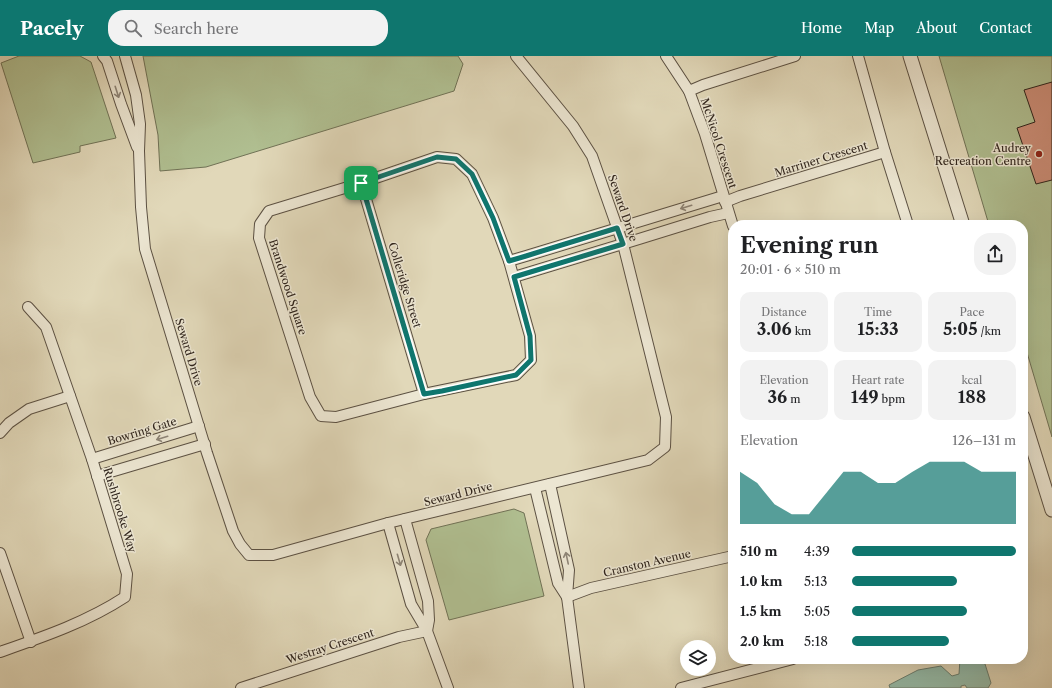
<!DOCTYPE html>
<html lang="en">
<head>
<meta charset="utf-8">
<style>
  :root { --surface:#fff; --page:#f2f2f2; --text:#202124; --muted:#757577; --accent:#0f766e }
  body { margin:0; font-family:"Libre Caslon Text",serif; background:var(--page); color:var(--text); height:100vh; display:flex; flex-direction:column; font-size:15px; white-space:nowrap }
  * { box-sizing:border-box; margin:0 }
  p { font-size:13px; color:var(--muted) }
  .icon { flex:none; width:22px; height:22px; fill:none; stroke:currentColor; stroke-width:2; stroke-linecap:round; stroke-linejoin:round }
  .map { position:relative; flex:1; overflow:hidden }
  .details { position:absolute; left:728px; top:164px; width:300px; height:444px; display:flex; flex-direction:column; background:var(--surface); border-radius:16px; box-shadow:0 4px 16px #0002 }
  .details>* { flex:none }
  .tools { position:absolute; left:680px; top:584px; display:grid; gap:8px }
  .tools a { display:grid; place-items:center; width:36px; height:36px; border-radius:50%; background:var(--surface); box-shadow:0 4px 16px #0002; font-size:20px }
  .pin { position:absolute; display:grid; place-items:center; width:34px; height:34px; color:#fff; margin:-17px; border-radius:8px; box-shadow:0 2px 6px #0006 }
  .round { display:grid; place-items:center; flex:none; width:42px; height:42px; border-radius:16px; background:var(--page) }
  .summary { display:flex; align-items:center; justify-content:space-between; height:68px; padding:0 12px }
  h1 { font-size:22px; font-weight:700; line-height:30px }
  .stats { display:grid; grid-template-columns:repeat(3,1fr); gap:6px; height:68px; padding:4px 12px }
  .stats div { display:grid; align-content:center; border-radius:10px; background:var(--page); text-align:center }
  .stats b { font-size:17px; font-weight:700 }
  .stats small { font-size:11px; font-weight:400 }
  .stats p { font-size:11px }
  .chart { height:112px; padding:8px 12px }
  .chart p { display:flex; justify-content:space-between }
  .chart svg { width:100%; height:72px; margin-top:4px; fill:var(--accent); opacity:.7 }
  ul { padding:0 12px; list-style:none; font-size:13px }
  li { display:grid; grid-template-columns:64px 48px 1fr; align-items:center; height:30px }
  li i { height:10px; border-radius:5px; background:var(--accent) }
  header { display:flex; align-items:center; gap:24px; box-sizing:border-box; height:56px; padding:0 20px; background:var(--accent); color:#fff }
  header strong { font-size:19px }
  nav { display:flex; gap:22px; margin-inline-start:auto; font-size:14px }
  .search { width:280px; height:36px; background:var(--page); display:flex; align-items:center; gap:10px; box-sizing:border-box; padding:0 14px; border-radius:16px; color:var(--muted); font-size:15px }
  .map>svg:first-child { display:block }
</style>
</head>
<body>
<header>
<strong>Pacely</strong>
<div class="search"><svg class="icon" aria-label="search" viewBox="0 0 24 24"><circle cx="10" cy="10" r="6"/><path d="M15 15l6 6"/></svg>Search here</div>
<nav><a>Home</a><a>Map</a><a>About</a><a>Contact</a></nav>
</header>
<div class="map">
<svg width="1052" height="632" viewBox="0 0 1052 632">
  <rect width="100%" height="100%" fill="#e1d8b9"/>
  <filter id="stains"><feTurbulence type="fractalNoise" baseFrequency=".005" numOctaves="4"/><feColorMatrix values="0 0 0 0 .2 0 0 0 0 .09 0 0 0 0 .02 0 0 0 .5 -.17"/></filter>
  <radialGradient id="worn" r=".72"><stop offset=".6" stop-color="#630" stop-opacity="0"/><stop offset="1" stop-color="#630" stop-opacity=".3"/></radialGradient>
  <!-- green -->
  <g fill="#b0bf91" stroke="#707256">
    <polygon points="19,0 80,0 91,6 116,82 80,90 80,96 33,107 1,7"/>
    <polygon points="143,0 458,0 463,8 454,35 206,111 160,115 158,79"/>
    <polygon points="939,0 1052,0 1052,381 1023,283 1023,169 989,169"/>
    <polygon points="514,453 524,457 544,540 449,564 426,484 431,473"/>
  </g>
  <!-- water -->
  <polygon fill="#95bba9" stroke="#6c7f71" points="960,603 978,603 985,608 991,627 988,632 967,632 965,629 961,630 961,632 890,632 889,629 918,614 941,610 952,620 959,618"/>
  <!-- building -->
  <polygon fill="#cc8e78" stroke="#2f241c" points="1052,26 1052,124 1036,128 1017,72 1035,66 1024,34"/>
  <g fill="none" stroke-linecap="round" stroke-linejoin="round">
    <defs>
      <g id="minor">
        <polyline points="103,0 107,5 121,48 137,91"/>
        <polyline points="125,0 136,39 140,68 139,95 141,151 145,193 207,397 233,475 240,488 249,499 273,499 388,467 648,404 665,391 666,361 623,188 592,100 573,70 516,0"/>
        <polyline points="666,0 689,35 705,78 733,170"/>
        <polyline points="858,0 885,96"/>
        <polyline points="689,35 703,29 795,0"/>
        <polygon points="437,101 456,103 472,118 493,162 509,205 530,280 531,304 516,319 424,338 336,361 321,360 310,341 259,182 260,168 269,155 361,127"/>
        <polyline points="361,127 366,143 424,338"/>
        <polyline points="725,146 740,140 885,96 908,169"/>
        <polyline points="509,205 526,200 723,140"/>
        <polyline points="514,221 639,183 710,161 728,157"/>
        <polyline points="0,377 9,367 29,353 70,340"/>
        <polyline points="92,403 199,370"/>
        <polyline points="97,420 205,388"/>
        <polyline points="550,428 569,514 567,541 579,632"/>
        <polyline points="535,432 558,527 567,541"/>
        <polyline points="405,463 428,545 429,564 427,575"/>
        <polyline points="388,467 411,548 427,575 448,632"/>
        <polyline points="0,497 31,586"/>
        <polyline points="567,541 591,532 733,500"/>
        <path d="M 0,596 C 43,581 87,566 125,541 L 127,518 L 92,403 L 46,271 L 28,251"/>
        <polyline points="241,632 399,581 427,575"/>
        <polyline points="681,632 793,603"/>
      </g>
      <g id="tertiary">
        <polyline points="910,0 963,169"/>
        <polyline points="1023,361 1052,454"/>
      </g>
    </defs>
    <!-- minor casing -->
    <use href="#minor" stroke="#5c5143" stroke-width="12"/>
    <!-- tertiary casing -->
    <use href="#tertiary" stroke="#5c5143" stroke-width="15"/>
    <!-- minor -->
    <use href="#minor" stroke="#ece6d2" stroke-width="10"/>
    <!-- tertiary -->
    <use href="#tertiary" stroke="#ece6d2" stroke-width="13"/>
  </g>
  <!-- one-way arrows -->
  <defs><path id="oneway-shaft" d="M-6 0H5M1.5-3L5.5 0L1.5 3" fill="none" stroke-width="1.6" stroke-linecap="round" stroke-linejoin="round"/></defs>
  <g stroke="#8e8577">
    <use href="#oneway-shaft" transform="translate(117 36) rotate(72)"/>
    <use href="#oneway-shaft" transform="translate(686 151) rotate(163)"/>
    <use href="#oneway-shaft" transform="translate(162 382) rotate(163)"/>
    <use href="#oneway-shaft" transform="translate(567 502) rotate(-102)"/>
    <use href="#oneway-shaft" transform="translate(399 504) rotate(74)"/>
  </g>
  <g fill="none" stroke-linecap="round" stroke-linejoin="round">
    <defs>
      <polygon id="route" points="437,101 456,103 472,118 493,162 509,205 526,200 617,172 623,188 514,221 530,280 531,304 516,319 442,335 424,338 366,143 361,127"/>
    </defs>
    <!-- route casing -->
    <use href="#route" stroke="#fff" stroke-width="8"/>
    <!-- route -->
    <use href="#route" stroke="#0f766e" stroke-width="5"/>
  </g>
  <!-- markers -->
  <circle fill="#8f2418" stroke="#ece6d2" stroke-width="1.5" cx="1039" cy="98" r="4"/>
  <g text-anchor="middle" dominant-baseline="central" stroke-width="3" stroke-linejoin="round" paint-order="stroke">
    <!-- street labels -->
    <g font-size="11" fill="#2f241c" stroke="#ece6d2">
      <text transform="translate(719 87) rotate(72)">McNicol Crescent</text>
      <text transform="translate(821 103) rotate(-17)">Marriner Crescent</text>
      <text transform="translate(623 152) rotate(71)">Seward Drive</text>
      <text transform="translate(405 229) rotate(73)">Colleridge Street</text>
      <text transform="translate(288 231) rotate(72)">Brandwood Square</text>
      <text transform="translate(189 296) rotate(73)">Seward Drive</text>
      <text transform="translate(142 375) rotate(-17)">Bowring Gate</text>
      <text transform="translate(458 438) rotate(-14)">Seward Drive</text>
      <text transform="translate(120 454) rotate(73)">Rushbrooke Way</text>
      <text transform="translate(647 507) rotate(-13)">Cranston Avenue</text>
      <text transform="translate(330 590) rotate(-18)">Westray Crescent</text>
    </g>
    <!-- poi labels -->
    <g font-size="11" fill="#2f241c" stroke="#ece6d2" text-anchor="end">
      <text x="1031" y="92">Audrey<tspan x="1031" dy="13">Recreation Centre</tspan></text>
    </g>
  </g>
  <rect width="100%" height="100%" filter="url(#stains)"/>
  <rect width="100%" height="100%" fill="url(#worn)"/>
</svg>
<div class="tools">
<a><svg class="icon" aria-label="layers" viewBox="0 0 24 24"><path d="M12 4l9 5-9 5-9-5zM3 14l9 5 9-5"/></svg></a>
</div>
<div class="pin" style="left:361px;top:127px;background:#1e9e55"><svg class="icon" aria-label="arrive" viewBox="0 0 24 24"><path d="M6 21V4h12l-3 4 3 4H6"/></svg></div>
<section class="details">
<div class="summary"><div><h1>Evening run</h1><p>20:01 · 6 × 510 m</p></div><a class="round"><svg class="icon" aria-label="share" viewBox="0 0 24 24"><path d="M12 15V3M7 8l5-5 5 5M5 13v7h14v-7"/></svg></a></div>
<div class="stats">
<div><p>Distance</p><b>3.06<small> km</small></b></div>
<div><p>Time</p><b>15:33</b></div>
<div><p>Pace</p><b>5:05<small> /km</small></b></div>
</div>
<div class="stats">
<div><p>Elevation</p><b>36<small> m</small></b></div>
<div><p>Heart rate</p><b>149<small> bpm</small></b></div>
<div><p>kcal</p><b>188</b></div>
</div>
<div class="chart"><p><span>Elevation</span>126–131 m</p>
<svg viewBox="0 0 160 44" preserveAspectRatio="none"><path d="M0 44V12L10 19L20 32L30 38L40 38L50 25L60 12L70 12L80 19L90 19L100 12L110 6L120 6L130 6L140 12L150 12L160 12V44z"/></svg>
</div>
<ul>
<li><b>510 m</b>4:39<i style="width:100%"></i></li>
<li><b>1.0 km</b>5:13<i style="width:64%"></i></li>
<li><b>1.5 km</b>5:05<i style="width:70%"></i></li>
<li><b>2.0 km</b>5:18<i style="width:59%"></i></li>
</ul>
</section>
</div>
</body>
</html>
